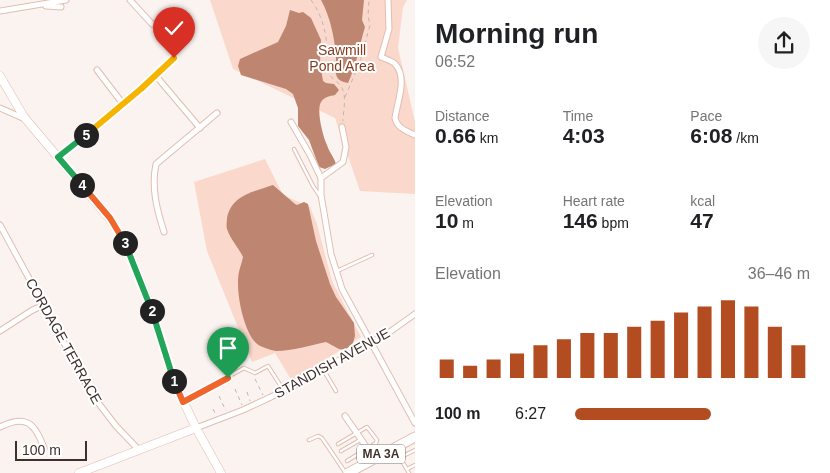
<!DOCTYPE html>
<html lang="en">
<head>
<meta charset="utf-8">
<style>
  :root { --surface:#fff; --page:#f6f6f6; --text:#202124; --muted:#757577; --accent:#b34d21 }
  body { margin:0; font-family:Helvetica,sans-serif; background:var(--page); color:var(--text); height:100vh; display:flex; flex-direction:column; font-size:19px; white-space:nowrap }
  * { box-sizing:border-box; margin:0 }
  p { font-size:16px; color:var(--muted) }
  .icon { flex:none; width:28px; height:28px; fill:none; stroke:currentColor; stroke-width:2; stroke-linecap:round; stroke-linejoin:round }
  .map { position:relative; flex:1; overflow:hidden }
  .sheet { display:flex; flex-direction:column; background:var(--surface); width:415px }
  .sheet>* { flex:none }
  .scale { position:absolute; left:15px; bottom:12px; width:72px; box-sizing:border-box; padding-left:5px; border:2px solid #3f302b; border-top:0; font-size:14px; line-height:18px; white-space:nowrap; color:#3f302b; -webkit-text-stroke:4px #fff; paint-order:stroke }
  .pin { position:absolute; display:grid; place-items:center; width:42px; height:42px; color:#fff; margin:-51px -21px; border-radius:50% 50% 50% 0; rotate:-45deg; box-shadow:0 0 5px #0007 }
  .pin .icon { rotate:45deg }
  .km { position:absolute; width:25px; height:25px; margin:-12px; border-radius:50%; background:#222; color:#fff; font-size:14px; line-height:25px; text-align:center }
  .round { display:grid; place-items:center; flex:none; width:52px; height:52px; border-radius:26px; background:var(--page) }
  .overview { display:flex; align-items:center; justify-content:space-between; height:85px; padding:0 20px }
  h1 { font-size:28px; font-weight:700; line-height:38px }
  .metrics { display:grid; grid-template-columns:repeat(3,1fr); gap:8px; height:85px; padding:5px 20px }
  .metrics div { display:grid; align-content:center }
  .metrics b { font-size:21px; font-weight:700 }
  .metrics small { font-size:14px; font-weight:400 }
  .metrics p { font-size:14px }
  .chart { height:140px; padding:10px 20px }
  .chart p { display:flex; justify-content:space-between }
  .chart svg { width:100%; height:90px; margin-top:5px; stroke:var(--accent); stroke-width:6 }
  ul { padding:0 20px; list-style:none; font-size:16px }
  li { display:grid; grid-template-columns:80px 60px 1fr; align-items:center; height:38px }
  li i { height:12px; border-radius:6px; background:var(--accent) }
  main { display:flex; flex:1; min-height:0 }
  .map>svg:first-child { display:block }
</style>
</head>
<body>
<main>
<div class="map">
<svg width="415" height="473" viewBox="0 0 415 473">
  <rect width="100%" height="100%" fill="#fbf3f0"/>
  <!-- green -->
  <g fill="#fad8cb">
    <polygon points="210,0 407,0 403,7 398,48 415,122 415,194 360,191 335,118 233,69"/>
    <polygon points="265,159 283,195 310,207 317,224 332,281 361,337 292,381 275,353 252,362 207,251 194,182"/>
  </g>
  <!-- water -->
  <g fill="#be8670">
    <path d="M 321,0 L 364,0 L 362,20 L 365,27 C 359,47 357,64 348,83 C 342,82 337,80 336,74 C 334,69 336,63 336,58 C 335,39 330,16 321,0 Z"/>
    <path d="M 290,10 L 299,13 L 303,12 L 311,18 L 321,40 L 320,63 L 323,81 L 326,83 L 334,84 L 339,90 L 335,95 C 330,96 324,97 321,102 C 316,110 323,137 327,145 C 329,152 334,157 336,164 L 325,169 L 319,167 L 309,140 L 298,126 L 298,108 L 293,94 L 286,89 L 241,75 L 238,66 L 240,59 L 278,42 L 286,26 Z"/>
    <path d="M 273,185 L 295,204 L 297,205 L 304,202 L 308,204 L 316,241 L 330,284 L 336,297 L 354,323 L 355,336 L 353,343 L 345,350 L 339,349 L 326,342 C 311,345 292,351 276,351 C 271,350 259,347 255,342 C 243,329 235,289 239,272 C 240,267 242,262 243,257 C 239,248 230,239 227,229 C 226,226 227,221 227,218 C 232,195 253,192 273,185 Z"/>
  </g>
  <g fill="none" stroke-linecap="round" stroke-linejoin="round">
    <defs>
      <g id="lane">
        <polyline points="294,149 313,186 320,196"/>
        <polyline points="337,271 372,255"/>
        <polyline points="323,369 336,391"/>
        <polyline points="185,401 244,368 255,373 268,366 284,391"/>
        <polyline points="309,440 318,436 322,438 345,472"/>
        <polyline points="338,444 367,427 377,440 376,443 347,461"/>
        <polyline points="395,449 409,473"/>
        <polyline points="341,451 360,440"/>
        <polyline points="401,457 415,450"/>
        <polyline points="407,469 415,465"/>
      </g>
      <g id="street">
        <polyline points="130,0 152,24"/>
        <path d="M 388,0 L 389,29 L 381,57 C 385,59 391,60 395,64 C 408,77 397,103 395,118 C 397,128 406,131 415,135"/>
        <polyline points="46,6 61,7"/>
        <polyline points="0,11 66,0"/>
        <polyline points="97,70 123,104"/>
        <polyline points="156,76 200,128"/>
        <polyline points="0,108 25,119"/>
        <polyline points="291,122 310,155 321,178 321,195 331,254 342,289 415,423"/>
        <path d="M 58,157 C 98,126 138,94 174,58"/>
        <polyline points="321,178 343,162 346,147 342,127"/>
        <polyline points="0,225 93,396 116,426 139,450"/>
        <path d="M 164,232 C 157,210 151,188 156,164 L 217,113"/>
        <polyline points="0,331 31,311 43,305"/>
        <polyline points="345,416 374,458"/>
        <path d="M 0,427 C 26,414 35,423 44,448"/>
        <polyline points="196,428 243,410 288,389 391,331 415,314"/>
      </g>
      <g id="secondary">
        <polyline points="0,76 24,117 109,218 124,240 150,305 173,379 196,428 221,473"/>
        <polyline points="79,473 196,428"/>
      </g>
      <polyline id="primary" points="348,473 415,437"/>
    </defs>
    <!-- lane casing -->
    <use href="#lane" stroke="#e3bdaf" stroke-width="4.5"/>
    <!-- street casing -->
    <use href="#street" stroke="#e3bdaf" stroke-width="7"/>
    <!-- secondary casing -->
    <use href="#secondary" stroke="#e3bdaf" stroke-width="9"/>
    <!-- primary casing -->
    <use href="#primary" stroke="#e3bdaf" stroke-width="11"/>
    <!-- path -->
    <g stroke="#c0b6b2" stroke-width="1" stroke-dasharray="4 4" stroke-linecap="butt">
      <path d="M 311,0 C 327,21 328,49 329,74 C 332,79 337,81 340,85 C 348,95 343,110 343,121"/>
      <polyline points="345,97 360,62 370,25 368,16 369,0"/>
      <polyline points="255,379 263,395"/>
      <polyline points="235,389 242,405"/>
      <polyline points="247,392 250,401"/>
      <polyline points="219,396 226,411"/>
      <polyline points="213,409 216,415"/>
    </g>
    <!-- lane -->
    <use href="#lane" stroke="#fff" stroke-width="2.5"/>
    <!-- street -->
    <use href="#street" stroke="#fff" stroke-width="5"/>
    <!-- secondary -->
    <use href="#secondary" stroke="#fff" stroke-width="8"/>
    <!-- primary -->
    <use href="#primary" stroke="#fff" stroke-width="9"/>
  </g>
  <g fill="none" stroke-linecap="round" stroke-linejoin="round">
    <defs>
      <polyline id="split-1" points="174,381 183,402 228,378"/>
      <polyline id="split-2" points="152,311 174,381"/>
      <polyline id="split-3" points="125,243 152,311"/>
      <polyline id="split-4" points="82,185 110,218 125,243"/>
      <polyline id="split-5" points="82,185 58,157 86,135"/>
      <polyline id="split-6" points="86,135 142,88"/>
      <polyline id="split-7" points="142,88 174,58"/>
    </defs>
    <!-- split-1 casing -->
    <use href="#split-1" stroke="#fff" stroke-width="10"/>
    <!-- split-2 casing -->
    <use href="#split-2" stroke="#fff" stroke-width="10"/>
    <!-- split-3 casing -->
    <use href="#split-3" stroke="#fff" stroke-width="10"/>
    <!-- split-4 casing -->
    <use href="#split-4" stroke="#fff" stroke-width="10"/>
    <!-- split-5 casing -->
    <use href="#split-5" stroke="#fff" stroke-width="10"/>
    <!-- split-6 casing -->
    <use href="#split-6" stroke="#fff" stroke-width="10"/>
    <!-- split-7 casing -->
    <use href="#split-7" stroke="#fff" stroke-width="10"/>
    <!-- split-1 -->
    <use href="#split-1" stroke="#f0652b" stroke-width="6"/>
    <!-- split-2 -->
    <use href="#split-2" stroke="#22a559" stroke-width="6"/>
    <!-- split-3 -->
    <use href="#split-3" stroke="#22a559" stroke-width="6"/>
    <!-- split-4 -->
    <use href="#split-4" stroke="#f0652b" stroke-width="6"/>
    <!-- split-5 -->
    <use href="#split-5" stroke="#22a559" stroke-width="6"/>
    <!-- split-6 -->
    <use href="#split-6" stroke="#f5b400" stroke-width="6"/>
    <!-- split-7 -->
    <use href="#split-7" stroke="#f5b400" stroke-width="6"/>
  </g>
  <g text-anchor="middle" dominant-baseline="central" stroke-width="4" stroke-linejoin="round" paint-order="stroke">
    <!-- shield labels -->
    <rect fill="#fff" stroke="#796e6b" stroke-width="1" x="357" y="444.5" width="48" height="19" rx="4"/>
    <g font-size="12" font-weight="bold" fill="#3f302b">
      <text x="381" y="454">MA 3A</text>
    </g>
    <!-- park labels -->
    <g font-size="14" fill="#843c1f" stroke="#fff">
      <text x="342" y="50">Sawmill<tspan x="342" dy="16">Pond Area</tspan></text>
    </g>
    <!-- street labels -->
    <g font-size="14" fill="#3f302b" stroke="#fff">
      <text transform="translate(64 341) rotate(61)">CORDAGE TERRACE</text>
      <text transform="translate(332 363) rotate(-29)">STANDISH AVENUE</text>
    </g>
  </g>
</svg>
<div class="scale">100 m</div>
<div class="pin" style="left:228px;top:378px;background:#1e9e55"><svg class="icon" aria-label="arrive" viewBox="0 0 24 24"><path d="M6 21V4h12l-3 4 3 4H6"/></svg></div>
<div class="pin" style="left:174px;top:58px;background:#d93025"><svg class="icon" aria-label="check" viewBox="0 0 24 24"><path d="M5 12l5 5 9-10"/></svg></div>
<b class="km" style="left:174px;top:381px">1</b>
<b class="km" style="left:152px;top:311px">2</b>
<b class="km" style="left:125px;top:243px">3</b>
<b class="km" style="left:82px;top:185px">4</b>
<b class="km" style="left:86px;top:135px">5</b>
</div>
<section class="sheet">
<div class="overview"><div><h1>Morning run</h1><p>06:52</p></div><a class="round"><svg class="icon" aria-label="share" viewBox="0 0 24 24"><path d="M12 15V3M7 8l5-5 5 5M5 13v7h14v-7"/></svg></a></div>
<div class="metrics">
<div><p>Distance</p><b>0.66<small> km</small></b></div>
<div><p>Time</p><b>4:03</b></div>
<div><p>Pace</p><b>6:08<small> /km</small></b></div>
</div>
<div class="metrics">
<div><p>Elevation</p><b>10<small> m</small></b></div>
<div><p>Heart rate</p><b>146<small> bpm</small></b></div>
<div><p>kcal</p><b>47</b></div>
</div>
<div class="chart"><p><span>Elevation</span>36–46 m</p>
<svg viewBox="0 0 160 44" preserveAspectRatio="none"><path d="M5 44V35M15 44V38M25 44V35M35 44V32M45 44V28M55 44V25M65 44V22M75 44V22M85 44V19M95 44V16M105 44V12M115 44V9M125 44V6M135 44V9M145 44V19M155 44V28"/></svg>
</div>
<ul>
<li><b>100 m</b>6:27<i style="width:58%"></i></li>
</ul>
</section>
</main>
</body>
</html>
